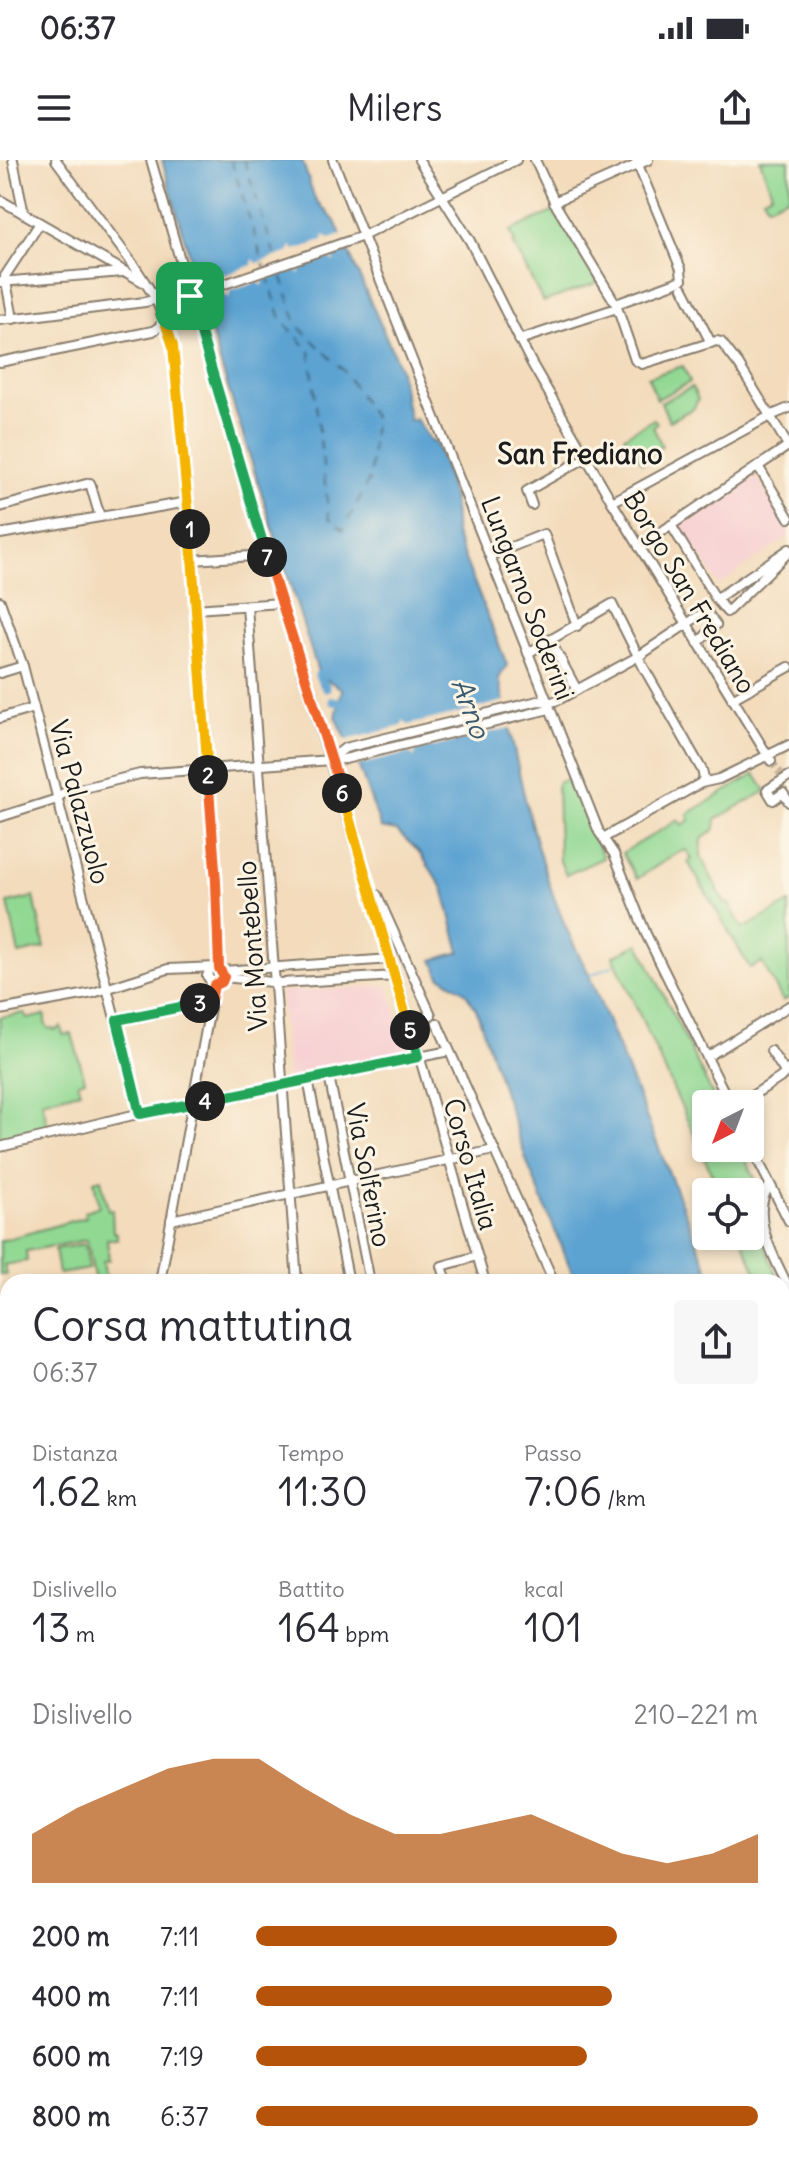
<!DOCTYPE html>
<html lang="it">
<head>
<meta charset="utf-8">
<style>
  :root { --surface:#fff; --page:#f7f7f7; --text:#2b2b33; --muted:#7c7c81; --accent:#b45309 }
  body { margin:0; font-family:Delius,sans-serif; background:var(--page); color:var(--text); height:100vh; display:flex; flex-direction:column; font-size:30px; white-space:nowrap }
  * { box-sizing:border-box; margin:0 }
  p { font-size:26px; color:var(--muted) }
  .icon { flex:none; width:44px; height:44px; fill:none; stroke:currentColor; stroke-width:2; stroke-linecap:round; stroke-linejoin:round }
  .map { position:relative; flex:1; overflow:hidden }
  .drawer { position:absolute; left:0px; top:1114px; width:790px; height:888px; display:flex; flex-direction:column; background:var(--surface); border-radius:24px 24px 0 0; box-shadow:0 4px 12px #0003 }
  .drawer>* { flex:none }
  .needle { width:52px; rotate:222deg }
  .tools { position:absolute; left:692px; top:930px; display:grid; gap:16px }
  .tools a { display:grid; place-items:center; width:72px; height:72px; border-radius:8px; background:var(--surface); box-shadow:0 4px 12px #0003; font-size:40px }
  .pin { position:absolute; display:grid; place-items:center; width:68px; height:68px; color:#fff; margin:-34px; border-radius:16px; box-shadow:0 4px 12px #0006 }
  .km { position:absolute; width:40px; height:40px; margin:-20px; border-radius:50%; background:#222; color:#fff; font-size:22px; line-height:40px; text-align:center }
  .round { display:grid; place-items:center; flex:none; width:84px; height:84px; border-radius:8px; background:var(--page) }
  .overview { display:flex; align-items:center; justify-content:space-between; height:136px; padding:0 32px }
  h1 { font-size:44px; font-weight:600; line-height:60px }
  .stats { display:grid; grid-template-columns:repeat(3,1fr); gap:12px; height:136px; padding:8px 32px }
  .stats div { display:grid; align-content:center }
  .stats b { font-size:40px; font-weight:600 }
  .stats small { font-size:22px; font-weight:400 }
  .stats p { font-size:22px }
  .chart { height:224px; padding:16px 32px }
  .chart p { display:flex; justify-content:space-between }
  .chart svg { width:100%; height:144px; margin-top:8px; fill:var(--accent); opacity:.7 }
  ul { padding:0 32px; list-style:none; font-size:26px }
  li { display:grid; grid-template-columns:128px 96px 1fr; align-items:center; height:60px }
  li i { height:20px; border-radius:10px; background:var(--accent) }
  .status { display:flex; justify-content:space-between; align-items:center; height:56px; padding:0 40px; background:var(--surface); direction:ltr }
  .status svg { height:22px; fill:currentColor }
  header { display:flex; justify-content:space-between; align-items:center; height:104px; padding:0 32px; background:var(--surface); font-size:36px; font-weight:600 }
  .map>svg:first-child { display:block }
</style>
</head>
<body>
<div class="status"><b>06:37</b><svg viewBox="0 0 49 12"><path d="M0 12V9h3v3zM5 12V6h3v6zM10 12V3h3v9zM15 12V0h3v12zM26 1h20v11H26zM47 4h2v5h-2z"/></svg></div>
<header><svg class="icon" aria-label="menu" viewBox="0 0 24 24"><path d="M4 6h16M4 12h16M4 18h16"/></svg>Milers<svg class="icon" aria-label="share" viewBox="0 0 24 24"><path d="M12 15V3M7 8l5-5 5 5M5 13v7h14v-7"/></svg></header>
<div class="map">
<svg width="789" height="2002" viewBox="0 0 789 2002">
  <rect width="100%" height="100%" fill="#fcf5e5"/>
  <filter id="ink" filterUnits="userSpaceOnUse"><feTurbulence type="fractalNoise" baseFrequency=".0125" numOctaves="2"/><feDisplacementMap in="SourceGraphic" scale="16" xChannelSelector="R" yChannelSelector="G"/><feConvolveMatrix kernelMatrix="1 2 1 2 8 2 1 2 1" color-interpolation-filters="sRGB"/></filter>
  <filter id="wash" filterUnits="userSpaceOnUse"><feTurbulence type="fractalNoise" baseFrequency=".006" numOctaves="4" result="noise"/><feDisplacementMap in="SourceGraphic" scale="32" xChannelSelector="R" yChannelSelector="G"/><feGaussianBlur stdDeviation="1.8" result="paint"/><feColorMatrix in="noise" values="0 0 0 0 0 0 0 0 0 0 0 0 0 0 0 0 0 1.4 0 .05"/><feComposite in="paint" operator="in"/></filter>
  <g filter="url(#wash)">
    <rect width="100%" height="100%" fill="#f3dbbb"/>
    <!-- built -->
    <g fill="#f7cfd2">
      <polygon points="757,317 789,371 789,376 719,425 681,367"/>
      <polygon points="388,826 408,893 288,918 281,832"/>
    </g>
    <!-- industrial -->
    <polygon fill="#d2bdc6" points="283,1994 513,1994 515,2002 285,2002"/>
    <!-- green -->
    <g fill="#91d893" stroke="#567a58" stroke-width="2">
      <polygon points="760,0 789,0 789,36 768,46 763,37 772,33"/>
      <polygon points="555,51 599,122 543,142 513,83 515,82 510,71"/>
      <polygon points="683,206 690,222 657,239 648,217"/>
      <polygon points="692,227 698,239 694,248 669,261 661,242"/>
      <polygon points="654,259 657,263 653,267 662,286 642,298 644,302 642,303 624,276"/>
      <polygon points="755,614 766,631 716,659 715,669 702,679 701,697 725,744 729,743 743,769 789,743 789,838 783,841 762,802 750,808 688,702 692,699 686,690 675,694 637,719 622,693 678,660 682,665 690,660 688,654"/>
      <polygon points="572,618 603,698 566,715 559,699 557,623"/>
      <polygon points="34,737 45,788 19,794 8,743"/>
      <polygon points="639,784 717,944 706,944 706,988 740,988 760,1029 757,1053 760,1072 779,1122 761,1122 740,1076 750,1076 750,1032 720,1032 613,796"/>
      <polygon points="25,853 27,859 45,855 45,863 48,868 56,870 61,867 63,875 72,874 85,920 78,922 80,931 42,941 48,967 0,978 0,857"/>
      <polygon points="101,1019 108,1050 112,1050 113,1072 117,1073 117,1079 107,1079 109,1100 103,1101 106,1121 112,1122 95,1122 87,1080 26,1091 27,1101 4,1105 6,1115 0,1115 0,1081 86,1057 84,1052 99,1046 94,1021"/>
      <polygon points="85,1084 89,1109 59,1114 55,1089"/>
      <polygon points="6,1178 8,1184 8,1326 0,1323 0,1181"/>
      <polygon points="782,1511 789,1521 789,1954 782,1939"/>
      <polygon points="789,1961 789,2002 657,2002 671,1994 782,1994 782,1975"/>
    </g>
    <!-- forest -->
    <polygon fill="#74b87d" stroke="#486a4c" stroke-width="2" points="782,1641 789,1655 789,1929 782,1931"/>
    <!-- water -->
    <g fill="#5ca3d2" stroke="#3c6077" stroke-width="2">
      <path d="M 162,0 L 302,0 L 315,39 L 335,61 L 399,206 L 410,261 L 416,259 L 431,282 L 435,281 C 446,310 457,342 455,374 L 507,505 L 499,518 C 520,617 537,720 587,810 L 713,1122 L 576,1122 L 528,1005 L 476,849 L 465,832 L 440,816 L 433,800 L 460,792 L 443,728 L 419,692 L 397,671 L 381,668 L 359,607 L 336,557 L 342,529 L 319,515 L 218,196 Z"/>
      <polygon points="782,1266 789,1281 789,1521 782,1511"/>
    </g>
    <!-- pier -->
    <g fill="#f3dbbb">
      <polygon points="345,74 352,89 334,96 334,102 329,97 301,107 300,114 295,109 263,120 263,126 258,122 230,131 229,138 224,134 201,142 195,125 219,117 220,111 224,115 252,105 253,99 257,103 290,92 291,86 295,90 323,81 324,75 329,79"/>
      <polygon points="508,540 513,567 484,574 484,581 480,576 416,591 414,598 410,593 354,606 343,581 402,566 403,560 408,565 471,550 472,542 477,548"/>
    </g>
    <g fill="none" stroke-linecap="round" stroke-linejoin="round">
      <!-- stream -->
      <polyline stroke="#5ca3d2" stroke-width="2" points="588,816 612,806"/>
      <!-- canal -->
      <g stroke="#5ca3d2" stroke-width="9">
        <polyline points="319,515 326,528"/>
        <polyline points="333,541 339,542"/>
      </g>
      <!-- ferry -->
      <g stroke="#39596e" stroke-width="2" stroke-dasharray="10 8" stroke-linecap="butt">
        <polyline points="231,0 265,108"/>
        <polyline points="244,0 277,102"/>
        <polyline points="267,114 281,159 310,191 329,358 343,370 370,318 374,258 344,211 297,165 279,108"/>
      </g>
    </g>
  </g>
  <g filter="url(#ink)">
    <g fill="none" stroke-linecap="round" stroke-linejoin="round">
      <!-- street-tunnel -->
      <polyline stroke="#c8b59b" stroke-width="8" stroke-dasharray="8 4" stroke-linecap="butt" points="771,601 784,618"/>
      <defs>
        <g id="street">
          <polyline points="13,0 24,54"/>
          <polyline points="56,0 135,107 156,139 173,186 186,314 216,722 219,808"/>
          <polyline points="151,0 264,388 391,799 485,1122"/>
          <polyline points="333,0 599,672 614,694 646,774 730,944"/>
          <polyline points="419,0 470,81 531,202 612,342 771,601"/>
          <polyline points="535,0 557,47 616,144"/>
          <polyline points="636,0 681,109 682,120 616,144 635,200 642,204 716,181 721,182 739,205 789,287"/>
          <polyline points="0,40 145,123"/>
          <polyline points="554,42 648,0"/>
          <polyline points="0,122 123,112"/>
          <polyline points="683,128 711,183"/>
          <polyline points="13,159 5,116 40,63"/>
          <polyline points="0,160 145,142 185,133 190,136 363,76 516,0"/>
          <polyline points="519,180 617,148"/>
          <polyline points="0,202 153,171 186,147 190,137"/>
          <polyline points="758,306 789,358"/>
          <polyline points="612,342 770,256 789,248"/>
          <polyline points="532,345 527,331 587,297"/>
          <polyline points="0,347 90,323 100,357"/>
          <polyline points="671,365 716,439"/>
          <polyline points="0,374 188,342"/>
          <polyline points="639,387 788,286"/>
          <polyline points="789,389 716,439 727,452 789,392"/>
          <polyline points="491,395 544,374 577,466"/>
          <polyline points="192,400 267,395"/>
          <polyline points="0,441 23,506 140,954"/>
          <polyline points="247,446 297,1122"/>
          <polyline points="195,449 281,443"/>
          <polyline points="550,480 577,530"/>
          <polyline points="528,493 612,444 644,508 702,610 704,618 701,623"/>
          <polyline points="0,513 23,506"/>
          <polyline points="732,539 789,507"/>
          <polyline points="0,558 34,548"/>
          <polyline points="332,598 345,588 538,541 552,542 560,539 639,496 706,451 716,465 698,483"/>
          <polyline points="789,616 767,630 773,640 783,633 789,642"/>
          <polyline points="0,657 54,640 64,633 140,614 345,599 549,549"/>
          <polyline points="605,677 701,623 719,619 789,585"/>
          <polyline points="377,735 431,855 408,862"/>
          <polyline points="223,811 391,799"/>
          <polyline points="224,817 281,823 396,816"/>
          <polyline points="0,850 93,833 168,809 217,807 223,811 224,817"/>
          <polyline points="117,860 211,840"/>
          <polyline points="437,863 554,1122"/>
          <polyline points="771,891 785,912"/>
          <polyline points="707,897 789,846"/>
          <polyline points="329,916 370,1122"/>
          <polyline points="308,920 349,1122"/>
          <polyline points="739,944 780,918 789,909"/>
          <polyline points="750,985 789,1061"/>
          <polyline points="0,987 133,955 449,891"/>
          <path d="M 770,1025 C 748,1055 775,1099 789,1128"/>
          <polyline points="171,1060 494,990"/>
          <polyline points="160,1122 212,837 214,825 207,816 210,809"/>
          <polyline points="447,1122 442,1106 477,1096"/>
          <polyline points="0,1344 8,1347"/>
          <polyline points="782,1614 789,1629"/>
          <polyline points="0,1667 8,1664"/>
          <polyline points="0,1844 8,1842"/>
          <polyline points="782,1941 789,1942"/>
          <polyline points="782,1961 789,1958"/>
          <polyline points="212,1994 214,2002"/>
          <polyline points="271,1994 273,2002"/>
          <polyline points="229,2002 248,1997"/>
        </g>
        <g id="primary">
          <polyline points="0,1354 8,1357"/>
          <polyline points="0,1369 8,1372"/>
          <polyline points="0,1406 8,1400"/>
          <polyline points="782,1437 789,1433"/>
          <polyline points="62,2002 62,1994"/>
        </g>
      </defs>
      <!-- street casing -->
      <use href="#street" stroke="#887c6c" stroke-width="12"/>
      <!-- primary casing -->
      <use href="#primary" stroke="#887c6c" stroke-width="18"/>
      <!-- street -->
      <use href="#street" stroke="#fff" stroke-width="8"/>
      <!-- primary -->
      <use href="#primary" stroke="#fdbc70" stroke-width="14"/>
      <!-- tram -->
      <g stroke="#1c1c1c" stroke-width="2">
        <polyline points="0,1331 8,1333"/>
        <polyline points="782,1869 789,1885"/>
      </g>
    </g>
  </g>
  <g fill="none" stroke-linecap="round" stroke-linejoin="round" filter="url(#ink)">
    <defs>
      <polyline id="split-1" points="190,369 173,186 165,162 186,147 190,136"/>
      <polyline id="split-2" points="190,369 208,615"/>
      <polyline id="split-3" points="200,843 211,840 214,825 222,822 224,817 219,808 216,722 208,615"/>
      <polyline id="split-4" points="200,843 117,860 140,954 205,941"/>
      <polyline id="split-5" points="205,941 418,897 410,870"/>
      <polyline id="split-6" points="342,633 410,870"/>
      <polyline id="split-7" points="267,397 342,633"/>
      <polyline id="split-8" points="190,136 267,397"/>
    </defs>
    <!-- split-1 casing -->
    <use href="#split-1" stroke="#fff" stroke-width="16"/>
    <!-- split-2 casing -->
    <use href="#split-2" stroke="#fff" stroke-width="16"/>
    <!-- split-3 casing -->
    <use href="#split-3" stroke="#fff" stroke-width="16"/>
    <!-- split-4 casing -->
    <use href="#split-4" stroke="#fff" stroke-width="16"/>
    <!-- split-5 casing -->
    <use href="#split-5" stroke="#fff" stroke-width="16"/>
    <!-- split-6 casing -->
    <use href="#split-6" stroke="#fff" stroke-width="16"/>
    <!-- split-7 casing -->
    <use href="#split-7" stroke="#fff" stroke-width="16"/>
    <!-- split-8 casing -->
    <use href="#split-8" stroke="#fff" stroke-width="16"/>
    <!-- split-1 -->
    <use href="#split-1" stroke="#f5b400" stroke-width="10"/>
    <!-- split-2 -->
    <use href="#split-2" stroke="#f5b400" stroke-width="10"/>
    <!-- split-3 -->
    <use href="#split-3" stroke="#f0652b" stroke-width="10"/>
    <!-- split-4 -->
    <use href="#split-4" stroke="#22a559" stroke-width="10"/>
    <!-- split-5 -->
    <use href="#split-5" stroke="#22a559" stroke-width="10"/>
    <!-- split-6 -->
    <use href="#split-6" stroke="#f5b400" stroke-width="10"/>
    <!-- split-7 -->
    <use href="#split-7" stroke="#f0652b" stroke-width="10"/>
    <!-- split-8 -->
    <use href="#split-8" stroke="#22a559" stroke-width="10"/>
  </g>
  <g text-anchor="middle" dominant-baseline="central" stroke-width="6" stroke-linejoin="round" paint-order="stroke">
    <!-- street labels -->
    <g font-size="26" fill="#1c1c1c" stroke="#fcf5e5">
      <text transform="translate(690 432) rotate(59)">Borgo San Frediano</text>
      <text transform="translate(528 438) rotate(69)">Lungarno Soderini</text>
      <text transform="translate(80 642) rotate(75)">Via Palazzuolo</text>
      <text transform="translate(252 786) rotate(-94)">Via Montebello</text>
      <text transform="translate(471 1004) rotate(74)">Corso Italia</text>
      <text transform="translate(369 1015) rotate(79)">Via Solferino</text>
    </g>
    <!-- neighbourhood labels -->
    <g font-size="28" font-weight="bold" fill="#1c1c1c" stroke="#fcf5e5">
      <text x="580" y="294">San Frediano</text>
    </g>
    <!-- water labels -->
    <g font-size="28" font-style="italic" fill="#39596e" stroke="#fcf5e5">
      <text transform="translate(471 548) rotate(70)">Arno</text>
    </g>
  </g>
</svg>
<div class="tools">
<a><svg class="needle" viewBox="-14 -14 28 28"><path d="M0-13l5 13h-10z" fill="#e53935"/><path d="M0 13l5-13h-10z" fill="#7c7c81"/></svg></a>
<a><svg class="icon" aria-label="locate" viewBox="0 0 24 24"><circle cx="12" cy="12" r="6"/><path d="M12 2v4M12 18v4M2 12h4M18 12h4"/></svg></a>
</div>
<div class="pin" style="left:190px;top:136px;background:#1e9e55"><svg class="icon" aria-label="arrive" viewBox="0 0 24 24"><path d="M6 21V4h12l-3 4 3 4H6"/></svg></div>
<b class="km" style="left:190px;top:369px">1</b>
<b class="km" style="left:208px;top:615px">2</b>
<b class="km" style="left:200px;top:843px">3</b>
<b class="km" style="left:205px;top:941px">4</b>
<b class="km" style="left:410px;top:870px">5</b>
<b class="km" style="left:342px;top:633px">6</b>
<b class="km" style="left:267px;top:397px">7</b>
<section class="drawer">
<div class="overview"><div><h1>Corsa mattutina</h1><p>06:37</p></div><a class="round"><svg class="icon" aria-label="share" viewBox="0 0 24 24"><path d="M12 15V3M7 8l5-5 5 5M5 13v7h14v-7"/></svg></a></div>
<div class="stats">
<div><p>Distanza</p><b>1.62<small> km</small></b></div>
<div><p>Tempo</p><b>11:30</b></div>
<div><p>Passo</p><b>7:06<small> /km</small></b></div>
</div>
<div class="stats">
<div><p>Dislivello</p><b>13<small> m</small></b></div>
<div><p>Battito</p><b>164<small> bpm</small></b></div>
<div><p>kcal</p><b>101</b></div>
</div>
<div class="chart"><p><span>Dislivello</span>210–221 m</p>
<svg viewBox="0 0 160 44" preserveAspectRatio="none"><path d="M0 44V29L10 21L20 15L30 9L40 6L50 6L60 15L70 23L80 29L90 29L100 26L110 23L120 29L130 35L140 38L150 35L160 29V44z"/></svg>
</div>
<ul>
<li><b>200 m</b>7:11<i style="width:72%"></i></li>
<li><b>400 m</b>7:11<i style="width:71%"></i></li>
<li><b>600 m</b>7:19<i style="width:66%"></i></li>
<li><b>800 m</b>6:37<i style="width:100%"></i></li>
</ul>
</section>
</div>
</body>
</html>
